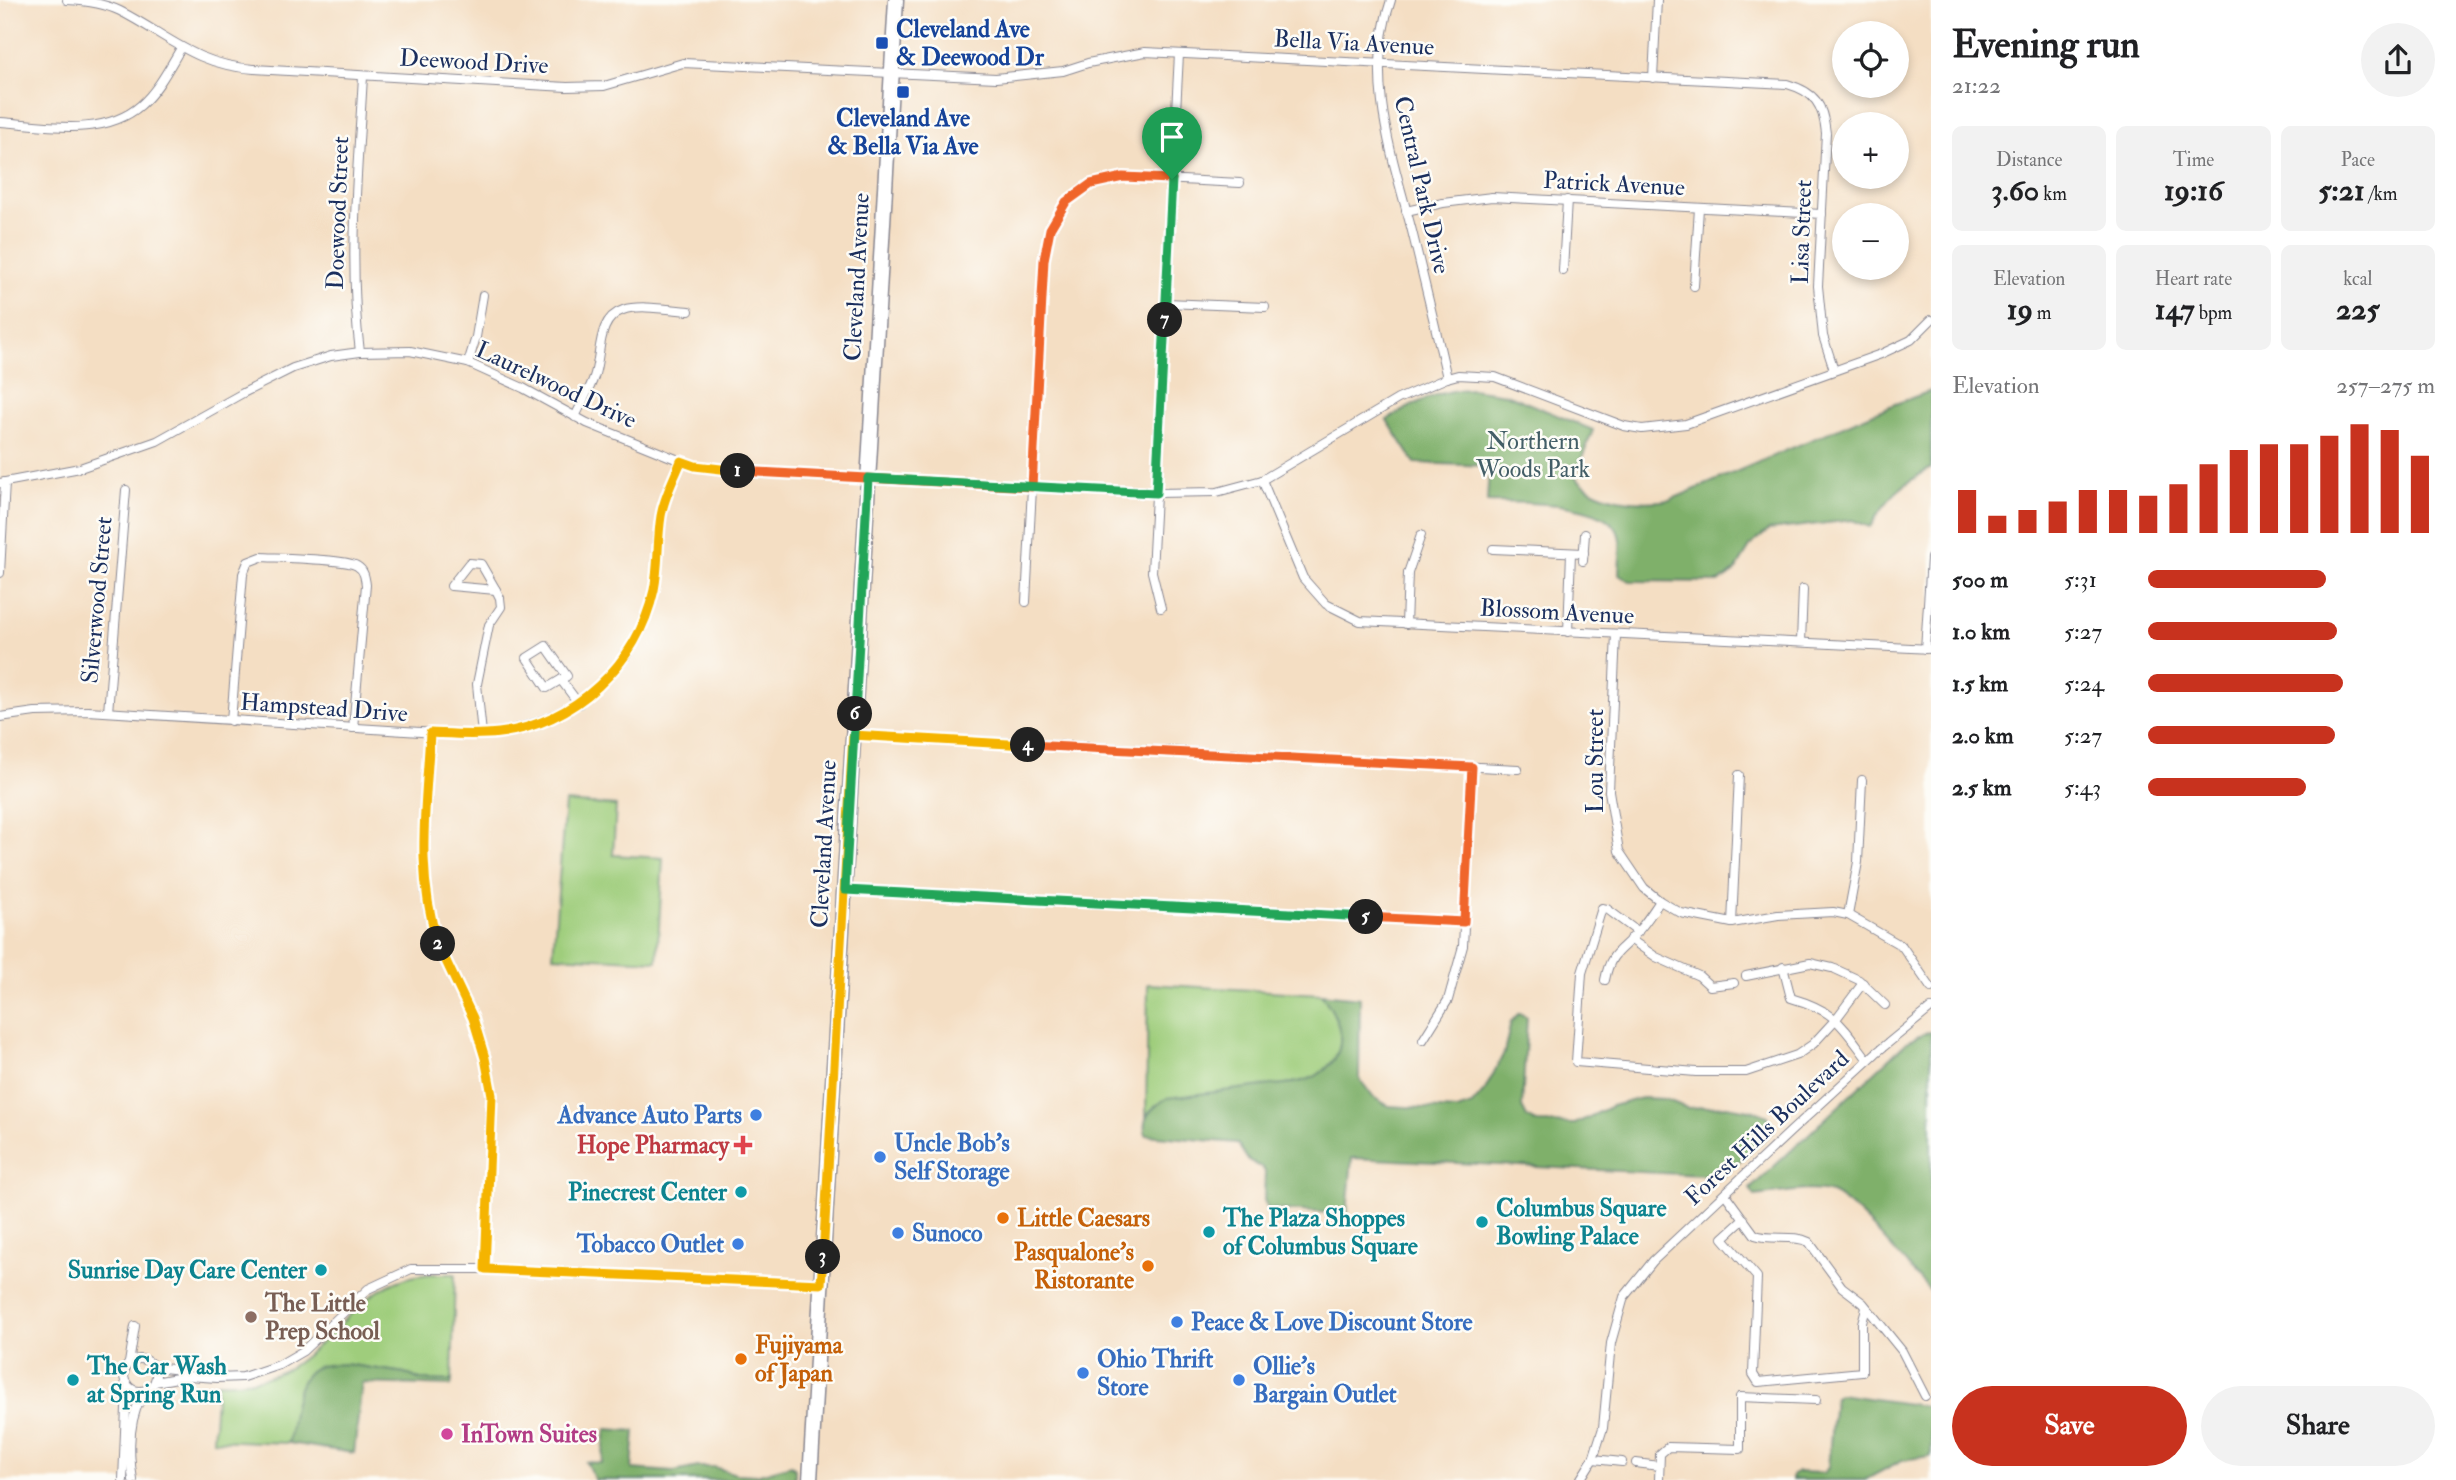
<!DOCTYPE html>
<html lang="en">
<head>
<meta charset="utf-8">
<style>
  :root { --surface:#fff; --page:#f2f2f2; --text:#202124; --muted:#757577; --accent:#c8321e }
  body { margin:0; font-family:"IM FELL Double Pica",serif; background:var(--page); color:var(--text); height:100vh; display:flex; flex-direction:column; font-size:26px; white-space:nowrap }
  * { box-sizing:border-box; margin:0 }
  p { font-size:23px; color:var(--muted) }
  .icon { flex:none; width:38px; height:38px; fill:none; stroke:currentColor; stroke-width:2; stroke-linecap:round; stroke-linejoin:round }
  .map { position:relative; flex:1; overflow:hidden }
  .drawer { display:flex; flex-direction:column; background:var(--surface); width:525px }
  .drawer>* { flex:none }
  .buttons { position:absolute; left:1832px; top:21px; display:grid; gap:14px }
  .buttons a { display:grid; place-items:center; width:77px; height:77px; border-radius:50%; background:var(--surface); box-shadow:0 4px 10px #0003; font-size:35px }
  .pin { position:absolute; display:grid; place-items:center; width:60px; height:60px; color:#fff; margin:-72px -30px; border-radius:50% 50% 50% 0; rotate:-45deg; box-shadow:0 0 7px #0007 }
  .pin .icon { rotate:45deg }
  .km { position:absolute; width:35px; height:35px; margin:-18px; border-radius:50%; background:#222; color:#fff; font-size:19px; line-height:35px; text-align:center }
  .round { display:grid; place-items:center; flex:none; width:74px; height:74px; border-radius:37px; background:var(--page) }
  .head { display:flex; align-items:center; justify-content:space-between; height:119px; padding:0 21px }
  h1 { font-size:38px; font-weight:800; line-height:52px }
  .figures { display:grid; grid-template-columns:repeat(3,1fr); gap:10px; height:119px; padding:7px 21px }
  .figures div { display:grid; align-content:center; border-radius:10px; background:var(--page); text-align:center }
  .figures b { font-size:30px; font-weight:800 }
  .figures small { font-size:19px; font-weight:400 }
  .figures p { font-size:19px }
  .chart { height:196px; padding:14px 21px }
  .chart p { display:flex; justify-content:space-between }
  .chart svg { width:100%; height:126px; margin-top:7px; stroke:var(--accent); stroke-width:6 }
  .action { display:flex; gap:14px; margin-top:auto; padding:14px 21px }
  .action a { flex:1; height:80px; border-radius:42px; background:var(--accent); color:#fff; font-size:28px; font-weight:800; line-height:80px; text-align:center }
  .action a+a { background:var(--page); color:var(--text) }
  ul { padding:0 21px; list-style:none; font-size:23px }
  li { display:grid; grid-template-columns:112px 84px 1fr; align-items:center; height:52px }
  li i { height:18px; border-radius:9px; background:var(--accent) }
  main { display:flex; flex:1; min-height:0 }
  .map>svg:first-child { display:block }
</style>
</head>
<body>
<main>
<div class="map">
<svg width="1931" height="1480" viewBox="0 0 1931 1480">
  <rect width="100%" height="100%" fill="#fdfcf7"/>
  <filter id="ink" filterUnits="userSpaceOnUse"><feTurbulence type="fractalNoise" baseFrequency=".0143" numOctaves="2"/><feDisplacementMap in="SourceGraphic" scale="14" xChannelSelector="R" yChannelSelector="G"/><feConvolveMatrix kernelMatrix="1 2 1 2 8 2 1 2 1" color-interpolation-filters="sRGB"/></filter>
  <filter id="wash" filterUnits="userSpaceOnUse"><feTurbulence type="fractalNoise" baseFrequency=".00686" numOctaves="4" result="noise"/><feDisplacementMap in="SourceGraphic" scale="28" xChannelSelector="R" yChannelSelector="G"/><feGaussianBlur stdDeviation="1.57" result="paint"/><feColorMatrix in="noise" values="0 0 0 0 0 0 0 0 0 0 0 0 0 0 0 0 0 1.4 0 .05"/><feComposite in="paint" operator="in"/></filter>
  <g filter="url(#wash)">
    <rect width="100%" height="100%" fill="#f4dec3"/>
    <!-- green -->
    <g fill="#9fcd7b" stroke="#5d7e6c" stroke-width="2">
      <polygon points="565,802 616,806 613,855 663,858 657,961 553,956"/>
      <path d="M 1148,984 L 1321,994 C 1343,1023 1352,1054 1316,1076 C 1303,1083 1283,1084 1268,1087 C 1231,1093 1194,1099 1156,1105 L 1146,1116 Z"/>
      <path d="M 431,1274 L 455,1274 L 452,1381 L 420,1380 L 405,1373 L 345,1364 L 293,1421 L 288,1443 L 213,1440 L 217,1382 C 243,1383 272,1380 295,1364 C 344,1331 365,1278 431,1274 Z"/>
    </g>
    <!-- forest -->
    <g fill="#7fb06b" stroke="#4d7064" stroke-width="2">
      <path d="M 1471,389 L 1506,394 L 1593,430 L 1575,476 C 1596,502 1639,504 1670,500 L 1895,404 L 1931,391 L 1931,468 C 1902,484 1887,498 1870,527 L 1852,520 L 1769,530 L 1751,545 L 1735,571 L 1719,582 L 1630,581 L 1619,574 C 1619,562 1623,541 1617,530 C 1601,500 1518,503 1487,502 L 1489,466 L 1415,463 L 1387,420 C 1415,403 1438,390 1471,389 Z"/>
      <path d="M 1321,994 L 1360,998 L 1359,1078 L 1373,1097 L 1389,1106 L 1457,1110 L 1472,1105 L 1485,1090 L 1504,1053 L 1511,1022 L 1519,1013 L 1527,1017 L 1522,1107 L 1527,1117 L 1537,1123 L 1575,1124 L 1612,1106 L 1642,1098 L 1665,1099 L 1687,1108 L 1727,1106 L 1755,1111 L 1768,1116 L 1774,1130 L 1723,1176 L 1352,1158 L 1347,1214 L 1268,1209 L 1264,1200 L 1265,1172 L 1263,1168 L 1248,1160 L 1237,1143 L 1146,1135 C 1140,1118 1153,1107 1167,1098 C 1199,1094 1231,1090 1263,1086 C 1279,1084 1302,1084 1316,1076 C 1352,1054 1343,1023 1321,994 Z"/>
      <path d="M 1929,1031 L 1931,1032 L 1931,1292 C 1910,1269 1857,1204 1831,1193 C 1812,1186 1776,1194 1755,1196 L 1750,1189 L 1907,1042 Z"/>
      <path d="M 345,1364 L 405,1373 L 420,1380 L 452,1381 L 451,1386 L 362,1383 L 354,1453 L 288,1443 C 293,1421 293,1376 317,1367 C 325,1364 336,1365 345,1364 Z"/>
      <polygon points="1839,1394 1931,1407 1931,1456 1902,1460 1865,1480 1792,1480 1792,1476 1797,1472 1823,1473 1828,1468 1834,1398"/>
      <polygon points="606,1429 635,1431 632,1469 674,1472 698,1467 714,1467 736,1474 756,1475 791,1465 795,1469 795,1480 595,1480 586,1462 602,1463"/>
    </g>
  </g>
  <g filter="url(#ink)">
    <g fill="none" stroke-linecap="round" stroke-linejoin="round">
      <defs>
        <g id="street">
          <path d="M 67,0 C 85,1 104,3 120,11 C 169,36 195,65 254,69 L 567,87 L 604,86 L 683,63 L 996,78 L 1063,71 L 1088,63 L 1145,52 L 1787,84 C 1815,92 1823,104 1826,133 L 1818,286 L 1823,336 L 1834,370"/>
          <path d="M 1391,0 C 1364,78 1392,155 1412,231 C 1424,280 1436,329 1447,378"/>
          <polyline points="1653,78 1657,0"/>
          <path d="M 0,122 C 45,125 104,138 141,105 C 158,90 169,68 181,48"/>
          <polyline points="1406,211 1443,203 1492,197 1822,214"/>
          <polyline points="1563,271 1567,200"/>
          <polyline points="1694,286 1699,208"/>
          <polyline points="1166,303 1265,307"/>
          <path d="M 360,352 C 348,259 358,169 363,76"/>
          <polyline points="468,363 476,337 483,295"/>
          <path d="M 575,417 C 581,404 589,391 594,377 C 602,355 596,319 623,310 C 640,304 671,310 689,311"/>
          <polyline points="1262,480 1303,578 1326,604 1360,621 1931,649"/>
          <polyline points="0,483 80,468 157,441 243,393 293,368 331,356 360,352 410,351 468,363 523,388 587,423 681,461 695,466 741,472 1156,493 1217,492 1262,480 1398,399 1447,378 1458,375 1495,377 1624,426 1642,429 1686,424 1881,354 1911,340 1931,320"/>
          <polyline points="1493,549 1584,553"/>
          <polyline points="1583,561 1585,534"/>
          <polygon points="469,563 481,564 496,590 451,586"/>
          <polyline points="0,573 5,482"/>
          <polyline points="1026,602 1044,260 1050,229 1066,202 1092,184 1123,177 1240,183"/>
          <polyline points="1161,608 1152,572 1179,54"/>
          <polyline points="1406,624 1408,573 1421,535"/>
          <polyline points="1568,632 1571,553"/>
          <polyline points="1616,634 1609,791 1619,851 1644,888 1660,901 1681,913 1732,923 1778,915 1833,912 1848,915 1902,946 1931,988"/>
          <polyline points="1801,642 1803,589"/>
          <polygon points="546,646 567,676 547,688 527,658"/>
          <polyline points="1925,649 1931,558"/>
          <polyline points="561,680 579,704"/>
          <polyline points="108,712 126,490"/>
          <path d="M 0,717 L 35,712 L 88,711 L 468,735 C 558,732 634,681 654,590 C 659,566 657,540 661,516 C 664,497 674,479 681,461"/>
          <path d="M 231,721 L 243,574 L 248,562 L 261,557 C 278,558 346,559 357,566 C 364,570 365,577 366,585 L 353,728"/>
          <path d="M 430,733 C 427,796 415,863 432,925 C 441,958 460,986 473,1017 C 483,1042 488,1069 492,1095 L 485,1269"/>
          <polyline points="482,734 477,684 489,625 501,607 500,598 496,590"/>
          <polyline points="853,735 1518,769"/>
          <polyline points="845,890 1464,922"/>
          <polyline points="1848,915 1858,862 1862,780"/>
          <polyline points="1732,923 1739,775"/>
          <polyline points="1638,932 1607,909 1602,908 1582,973 1576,1062 1696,1072 1746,1072 1797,1055 1813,1044 1836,1019 1863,983"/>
          <polyline points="1630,939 1656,957 1699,976 1710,986 1734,983"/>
          <path d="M 1783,967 L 1791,998 C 1836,1011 1841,1024 1868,1060"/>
          <polyline points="1835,969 1859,980 1885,1005"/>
          <polyline points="1746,976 1810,963 1832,968"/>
          <path d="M 1605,980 C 1611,949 1622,952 1639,930 C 1647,921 1653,911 1660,901"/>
          <polyline points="1423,1040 1448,1000 1463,946 1472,767"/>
          <path d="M 1725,1194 L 1755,1235 C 1772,1241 1793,1234 1809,1242 L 1842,1287 L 1863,1303 L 1902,1351 L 1925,1396"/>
          <polyline points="1744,1219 1723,1238 1757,1277 1753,1374 1758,1382 1862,1372 1862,1323 1866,1308"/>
          <circle cx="140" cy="1375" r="16"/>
          <polyline points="129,1363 135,1326"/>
          <polyline points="155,1367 181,1370 188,1376"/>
          <polyline points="155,1382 188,1376 217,1378 243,1377 279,1365 303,1351 368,1289 411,1269 485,1269 821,1284"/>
          <polyline points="1593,1459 1622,1462"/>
          <polyline points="1636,1463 1659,1466"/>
          <polyline points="123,1480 127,1384"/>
          <path d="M 133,1480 C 128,1451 128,1413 147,1389"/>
          <polyline points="1580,1480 1593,1459 1603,1428 1611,1343 1624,1297 1653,1261 1790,1132 1876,1053 1931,1008"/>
          <polyline points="1659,1480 1660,1454 1668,1447 1740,1449 1740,1397 1816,1400"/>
        </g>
        <polyline id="primary" points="810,1480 896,0"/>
      </defs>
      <!-- street casing -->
      <use href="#street" stroke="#888690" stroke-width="10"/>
      <!-- primary casing -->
      <use href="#primary" stroke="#888690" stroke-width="17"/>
      <!-- street -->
      <use href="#street" stroke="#fff" stroke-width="8"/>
      <!-- primary -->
      <use href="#primary" stroke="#fff" stroke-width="14"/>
    </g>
  </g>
  <g fill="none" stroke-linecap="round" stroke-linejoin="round" filter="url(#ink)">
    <defs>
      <polyline id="split-1" points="738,471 1032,487 1044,260 1050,229 1066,202 1091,184 1123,177 1172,179"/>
      <path id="split-2" d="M 438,944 C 415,870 426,809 430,733 C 453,734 476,736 499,733 C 575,723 637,665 654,590 C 659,566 657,541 661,516 C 664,497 674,479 681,461 L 695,466 L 738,471"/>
      <polyline id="split-3" points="438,944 473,1018 485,1058 492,1095 485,1269 821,1284 823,1257"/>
      <polyline id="split-4" points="823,1257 853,735 1028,745"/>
      <polyline id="split-5" points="1028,745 1472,767 1464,922 1366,917"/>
      <polyline id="split-6" points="855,714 845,890 1366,917"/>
      <polyline id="split-7" points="855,714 868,478 1156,493 1165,320"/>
      <polyline id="split-8" points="1165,320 1172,179"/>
    </defs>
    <!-- split-1 casing -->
    <use href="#split-1" stroke="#fff" stroke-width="14"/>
    <!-- split-2 casing -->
    <use href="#split-2" stroke="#fff" stroke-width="14"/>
    <!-- split-3 casing -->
    <use href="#split-3" stroke="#fff" stroke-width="14"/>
    <!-- split-4 casing -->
    <use href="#split-4" stroke="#fff" stroke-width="14"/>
    <!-- split-5 casing -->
    <use href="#split-5" stroke="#fff" stroke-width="14"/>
    <!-- split-6 casing -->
    <use href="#split-6" stroke="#fff" stroke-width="14"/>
    <!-- split-7 casing -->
    <use href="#split-7" stroke="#fff" stroke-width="14"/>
    <!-- split-8 casing -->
    <use href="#split-8" stroke="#fff" stroke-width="14"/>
    <!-- split-1 -->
    <use href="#split-1" stroke="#f0652b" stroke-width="9"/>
    <!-- split-2 -->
    <use href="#split-2" stroke="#f5b400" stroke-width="9"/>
    <!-- split-3 -->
    <use href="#split-3" stroke="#f5b400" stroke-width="9"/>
    <!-- split-4 -->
    <use href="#split-4" stroke="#f5b400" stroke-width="9"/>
    <!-- split-5 -->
    <use href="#split-5" stroke="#f0652b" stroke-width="9"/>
    <!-- split-6 -->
    <use href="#split-6" stroke="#22a559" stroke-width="9"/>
    <!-- split-7 -->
    <use href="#split-7" stroke="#22a559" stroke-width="9"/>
    <!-- split-8 -->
    <use href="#split-8" stroke="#22a559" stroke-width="9"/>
  </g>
  <!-- markers -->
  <g fill="#1a4fb4" stroke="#fdfcf7" stroke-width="2.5">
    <rect x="875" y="36" width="14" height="14" rx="3.5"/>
    <rect x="896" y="85" width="14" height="14" rx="3.5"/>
  </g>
  <g fill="#3f7fe0" stroke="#fdfcf7" stroke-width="2.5">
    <circle cx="756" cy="1115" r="7"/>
    <circle cx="880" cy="1157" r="7"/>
    <circle cx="898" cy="1233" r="7"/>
    <circle cx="738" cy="1244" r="7"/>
    <circle cx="1177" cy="1322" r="7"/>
    <circle cx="1083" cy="1373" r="7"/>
    <circle cx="1239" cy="1380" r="7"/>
  </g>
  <path fill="#e0444e" stroke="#fdfcf7" stroke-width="2.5" d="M739.5 1134.5h7v7h7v7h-7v7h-7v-7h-7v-7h7z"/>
  <g fill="#0f9aa8" stroke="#fdfcf7" stroke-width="2.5">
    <circle cx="741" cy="1192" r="7"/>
    <circle cx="1482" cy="1222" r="7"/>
    <circle cx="1209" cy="1232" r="7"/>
    <circle cx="321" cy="1270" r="7"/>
    <circle cx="73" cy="1380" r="7"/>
  </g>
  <g fill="#e8710a" stroke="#fdfcf7" stroke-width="2.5">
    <circle cx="1003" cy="1218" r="7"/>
    <circle cx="1148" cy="1266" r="7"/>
    <circle cx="741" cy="1359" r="7"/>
  </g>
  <circle fill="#8d6e63" stroke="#fdfcf7" stroke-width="2.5" cx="251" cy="1317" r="7"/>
  <circle fill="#d1479c" stroke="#fdfcf7" stroke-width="2.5" cx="447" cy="1434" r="7"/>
  <g text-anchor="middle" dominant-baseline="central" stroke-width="5" stroke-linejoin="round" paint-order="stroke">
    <!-- transit labels -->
    <g font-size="24" font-weight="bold" fill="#164399" stroke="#fdfcf7" text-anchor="start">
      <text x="896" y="29">Cleveland Ave<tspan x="896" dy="28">&amp; Deewood Dr</tspan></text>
      <text x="903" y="118" text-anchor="middle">Cleveland Ave<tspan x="903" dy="28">&amp; Bella Via Ave</tspan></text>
    </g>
    <!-- street labels -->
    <g font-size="24" fill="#1b2f5e" stroke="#fdfcf7">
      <text transform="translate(1354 43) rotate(3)">Bella Via Avenue</text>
      <text transform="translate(474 62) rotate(3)">Deewood Drive</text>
      <text transform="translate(1614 184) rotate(3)">Patrick Avenue</text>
      <text transform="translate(1422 185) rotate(77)">Central Park Drive</text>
      <text transform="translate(338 213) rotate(-88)">Doewood Street</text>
      <text transform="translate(1802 232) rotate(-88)">Lisa Street</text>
      <text transform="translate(857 277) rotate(-87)">Cleveland Avenue</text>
      <text transform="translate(556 385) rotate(25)">Laurelwood Drive</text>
      <text transform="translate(97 600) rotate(-85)">Silverwood Street</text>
      <text transform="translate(1557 612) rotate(3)">Blossom Avenue</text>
      <text transform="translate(324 708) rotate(4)">Hampstead Drive</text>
      <text transform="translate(1595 761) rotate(-90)">Lou Street</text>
      <text transform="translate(824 844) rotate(-87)">Cleveland Avenue</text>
      <text transform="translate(1767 1128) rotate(-43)">Forest Hills Boulevard</text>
    </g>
    <!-- park labels -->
    <g font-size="24" fill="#435e67" stroke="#fdfcf7">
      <text x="1533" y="441">Northern<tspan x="1533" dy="28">Woods Park</tspan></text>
    </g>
    <!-- shop labels -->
    <g font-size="24" font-weight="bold" fill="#366cbe" stroke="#fdfcf7" text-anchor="start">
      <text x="742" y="1115" text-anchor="end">Advance Auto Parts</text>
      <text x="894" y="1143">Uncle Bob's<tspan x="894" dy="28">Self Storage</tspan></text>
      <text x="912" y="1233">Sunoco</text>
      <text x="724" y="1244" text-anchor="end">Tobacco Outlet</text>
      <text x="1191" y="1322">Peace &amp; Love Discount Store</text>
      <text x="1097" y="1359">Ohio Thrift<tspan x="1097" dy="28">Store</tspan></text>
      <text x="1253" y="1366">Ollie's<tspan x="1253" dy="28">Bargain Outlet</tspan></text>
    </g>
    <!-- health labels -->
    <g font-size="24" font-weight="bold" fill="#be3a42" stroke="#fdfcf7" text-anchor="end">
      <text x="729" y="1145">Hope Pharmacy</text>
    </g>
    <!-- culture labels -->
    <g font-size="24" font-weight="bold" fill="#0d838f" stroke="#fdfcf7" text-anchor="start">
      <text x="727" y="1192" text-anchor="end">Pinecrest Center</text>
      <text x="1496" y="1208">Columbus Square<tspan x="1496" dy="28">Bowling Palace</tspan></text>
      <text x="1223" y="1218">The Plaza Shoppes<tspan x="1223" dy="28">of Columbus Square</tspan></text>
      <text x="307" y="1270" text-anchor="end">Sunrise Day Care Center</text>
      <text x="87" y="1366">The Car Wash<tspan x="87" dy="28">at Spring Run</tspan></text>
    </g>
    <!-- food labels -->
    <g font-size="24" font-weight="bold" fill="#c56008" stroke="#fdfcf7" text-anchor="start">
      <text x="1017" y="1218">Little Caesars</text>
      <text x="1134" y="1252" text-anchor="end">Pasqualone's<tspan x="1134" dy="28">Ristorante</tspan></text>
      <text x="755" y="1345">Fujiyama<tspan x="755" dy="28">of Japan</tspan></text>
    </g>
    <!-- education labels -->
    <g font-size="24" font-weight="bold" fill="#785e54" stroke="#fdfcf7" text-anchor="start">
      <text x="265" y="1303">The Little<tspan x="265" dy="28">Prep School</tspan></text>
    </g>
    <!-- hotel labels -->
    <g font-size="24" font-weight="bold" fill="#b23c85" stroke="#fdfcf7" text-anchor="start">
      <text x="461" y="1434">InTown Suites</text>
    </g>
  </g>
</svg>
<div class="buttons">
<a><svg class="icon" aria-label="locate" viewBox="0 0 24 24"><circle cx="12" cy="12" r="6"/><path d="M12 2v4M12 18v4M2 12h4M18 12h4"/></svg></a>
<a>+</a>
<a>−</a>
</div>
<div class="pin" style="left:1172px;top:179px;background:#1e9e55"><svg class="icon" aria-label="arrive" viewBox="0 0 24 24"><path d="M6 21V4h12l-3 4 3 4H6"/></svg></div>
<b class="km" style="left:738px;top:471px">1</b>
<b class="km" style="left:438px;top:944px">2</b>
<b class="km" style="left:823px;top:1257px">3</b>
<b class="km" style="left:1028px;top:745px">4</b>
<b class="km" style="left:1366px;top:917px">5</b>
<b class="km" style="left:855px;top:714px">6</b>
<b class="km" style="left:1165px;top:320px">7</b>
</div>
<section class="drawer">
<div class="head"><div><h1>Evening run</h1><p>21:22</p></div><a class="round"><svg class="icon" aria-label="share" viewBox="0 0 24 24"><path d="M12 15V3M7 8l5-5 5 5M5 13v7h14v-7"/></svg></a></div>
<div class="figures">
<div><p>Distance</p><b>3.60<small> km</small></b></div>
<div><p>Time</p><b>19:16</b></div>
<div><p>Pace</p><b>5:21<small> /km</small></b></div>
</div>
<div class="figures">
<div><p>Elevation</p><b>19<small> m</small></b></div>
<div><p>Heart rate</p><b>147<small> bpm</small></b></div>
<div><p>kcal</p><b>225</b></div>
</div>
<div class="chart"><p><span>Elevation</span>257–275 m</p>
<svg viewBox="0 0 160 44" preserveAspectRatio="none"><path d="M5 44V29M15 44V38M25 44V36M35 44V33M45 44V29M55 44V29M65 44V31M75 44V27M85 44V20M95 44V15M105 44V13M115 44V13M125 44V10M135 44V6M145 44V8M155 44V17"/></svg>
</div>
<ul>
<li><b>500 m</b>5:31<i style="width:62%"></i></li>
<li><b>1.0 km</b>5:27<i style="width:66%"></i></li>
<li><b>1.5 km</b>5:24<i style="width:68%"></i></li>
<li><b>2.0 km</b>5:27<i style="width:65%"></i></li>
<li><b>2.5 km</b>5:43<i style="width:55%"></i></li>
</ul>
<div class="action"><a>Save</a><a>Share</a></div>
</section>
</main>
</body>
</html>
